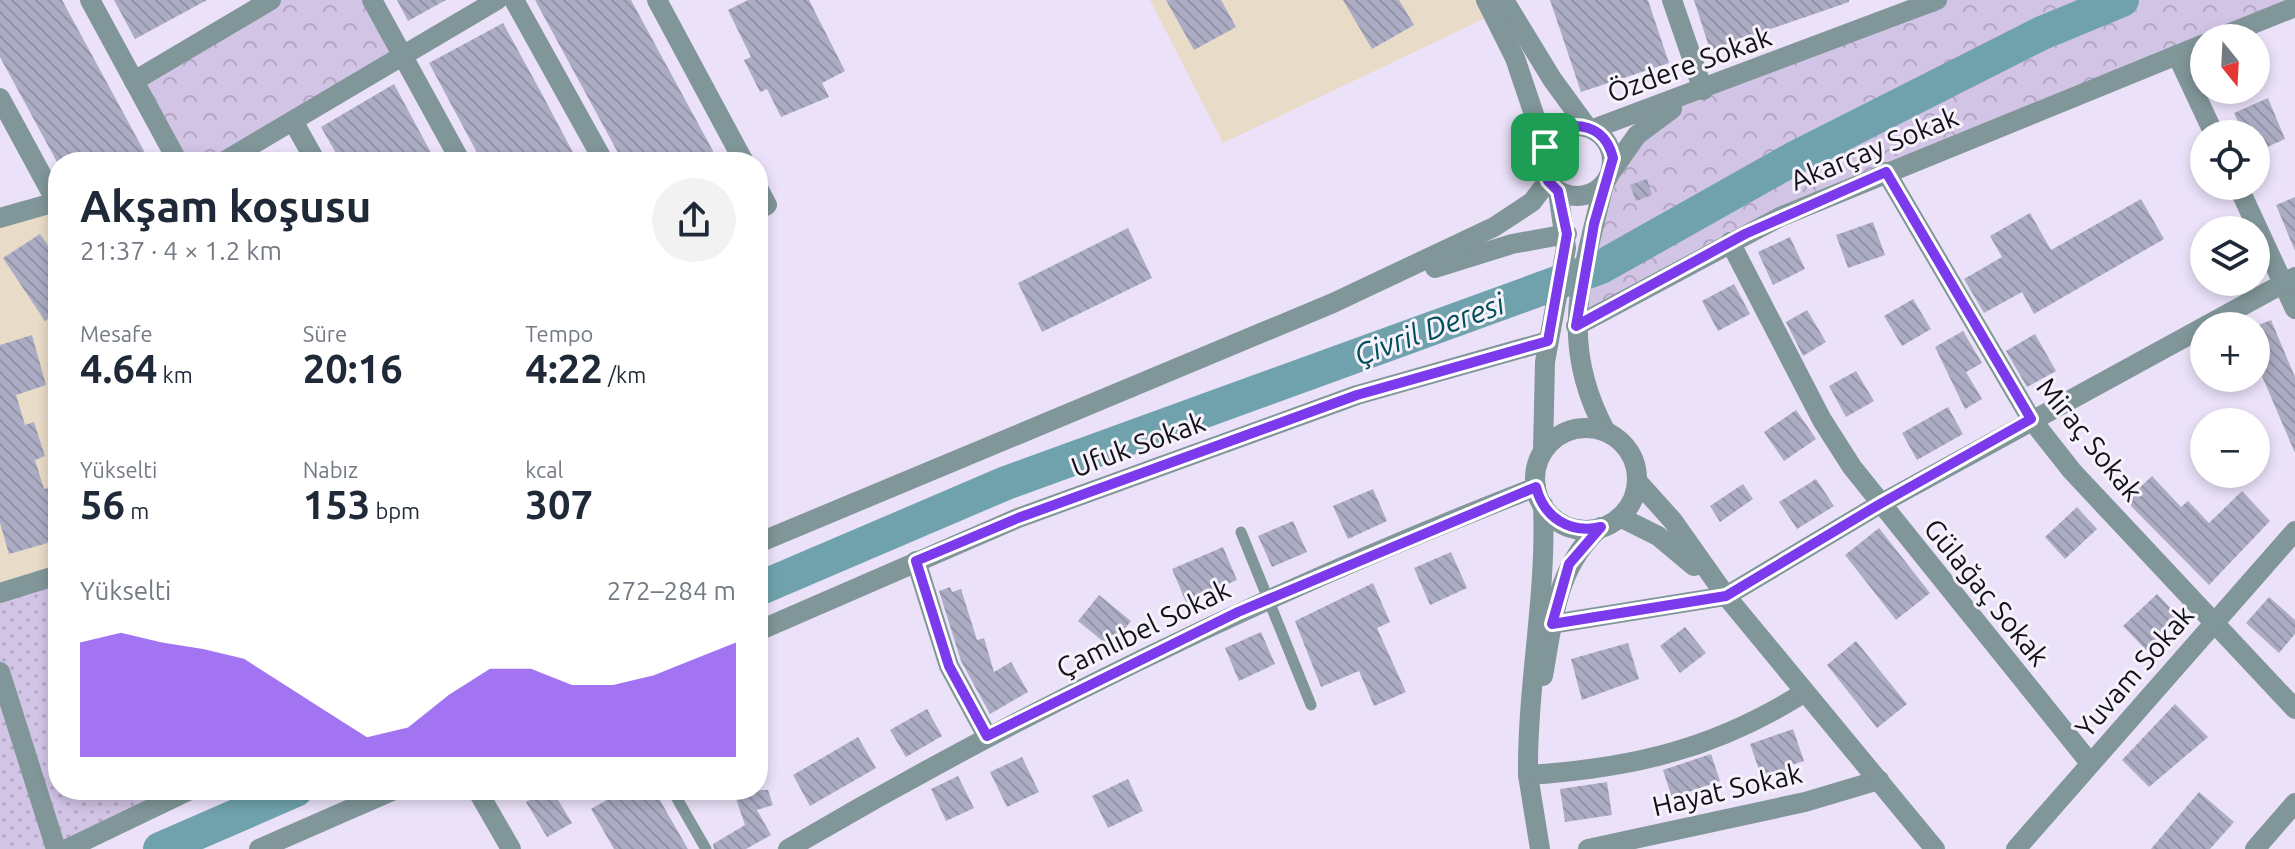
<!DOCTYPE html>
<html lang="tr">
<head>
<meta charset="utf-8">
<style>
  :root { --surface:#fff; --page:#f2f2f3; --text:#1f2937; --muted:#747a83; --accent:#7c3aed }
  body { margin:0; font-family:Ubuntu,sans-serif; background:var(--page); color:var(--text); height:100vh; display:flex; flex-direction:column; font-size:30px; white-space:nowrap }
  * { box-sizing:border-box; margin:0 }
  p { font-size:26px; color:var(--muted) }
  .icon { flex:none; width:44px; height:44px; fill:none; stroke:currentColor; stroke-width:2; stroke-linecap:round; stroke-linejoin:round }
  .map { position:relative; flex:1; overflow:hidden }
  .details { position:absolute; left:48px; top:152px; width:720px; height:648px; display:flex; flex-direction:column; background:var(--surface); border-radius:32px; box-shadow:0 4px 12px #0003 }
  .details>* { flex:none }
  .needle { width:52px; rotate:162deg }
  .buttons { position:absolute; left:2190px; top:24px; display:grid; gap:16px }
  .buttons a { display:grid; place-items:center; width:80px; height:80px; border-radius:50%; background:var(--surface); box-shadow:0 4px 12px #0003; font-size:40px }
  .pin { position:absolute; display:grid; place-items:center; width:68px; height:68px; color:#fff; margin:-34px; border-radius:16px; box-shadow:0 4px 12px #0006 }
  .round { display:grid; place-items:center; flex:none; width:84px; height:84px; border-radius:42px; background:var(--page) }
  .head { display:flex; align-items:center; justify-content:space-between; height:136px; padding:0 32px }
  h1 { font-size:44px; font-weight:700; line-height:60px }
  .stats { display:grid; grid-template-columns:repeat(3,1fr); gap:12px; height:136px; padding:8px 32px }
  .stats div { display:grid; align-content:center }
  .stats b { font-size:40px; font-weight:700 }
  .stats small { font-size:22px; font-weight:400 }
  .stats p { font-size:22px }
  .chart { height:224px; padding:16px 32px }
  .chart p { display:flex; justify-content:space-between }
  .chart svg { width:100%; height:144px; margin-top:8px; fill:var(--accent); opacity:.7 }
  .map>svg:first-child { display:block }
</style>
</head>
<body>
<div class="map">
<svg width="2295" height="849" viewBox="0 0 2295 849">
  <defs>
    <pattern id="grass-dots" width="8" height="8" patternUnits="userSpaceOnUse" patternTransform="scale(2)"><rect width="8" height="8" fill="#d1c4e5"/><path d="M2 2h.1M6 6h.1" fill="none" stroke="#b3a7c4" stroke-width="1.8" stroke-linecap="round"/></pattern>
    <pattern id="park-crowns" width="20" height="18" patternUnits="userSpaceOnUse" patternTransform="scale(2)"><rect width="20" height="18" fill="#d1c4e5"/><path d="M2 6a3 3 0 1 1 6 0M12 15a3 3 0 1 1 6 0" fill="none" stroke="#b3a7c4"/></pattern>
    <pattern id="building-back-hatch" width="6" height="6" patternUnits="userSpaceOnUse" patternTransform="scale(2)"><rect width="6" height="6" fill="#acadc4"/><path d="M-1 5l2 2M0 0l6 6M5-1l2 2" fill="none" stroke="#9394a8"/></pattern>
  </defs>
  <rect width="100%" height="100%" fill="#ebe2f9"/>
  <!-- education -->
  <g fill="#e8dbc8">
    <polygon points="1150,0 1486,0 1494,14 1223,143"/>
    <polygon points="58,205 58,575 0,593 0,218"/>
  </g>
  <!-- grass -->
  <polygon fill="url(#grass-dots)" points="58,575 58,790 190,790 67,849 0,849 0,593"/>
  <!-- park -->
  <g fill="url(#park-crowns)">
    <polygon points="271,0 372,0 405,56 223,162 178,162 134,81"/>
    <polygon points="1937,0 2295,0 1828,195 1576,320 1604,184 1637,135 1703,90"/>
  </g>
  <g fill="none" stroke-linecap="round" stroke-linejoin="round">
    <!-- river -->
    <g stroke="#70a2ad" stroke-width="34">
      <polyline points="758,589 1006,483 1601,267 1793,159 2042,33 2122,0"/>
      <polyline points="160,849 296,790"/>
    </g>
  </g>
  <!-- building -->
  <g fill="url(#building-back-hatch)">
    <polygon points="0,0 62,0 150,162 57,162 0,57"/>
    <polygon points="114,0 207,0 135,39"/>
    <polygon points="397,0 446,0 408,21"/>
    <polygon points="535,0 631,0 719,162 623,162"/>
    <polygon points="748,0 809,0 845,71 822,83 829,97 781,117 767,89 760,92 744,60 751,57 728,10"/>
    <polygon points="1166,0 1221,0 1236,27 1194,50"/>
    <polygon points="1343,0 1399,0 1414,25 1372,49"/>
    <polygon points="1550,0 1648,0 1669,63 1581,92"/>
    <polygon points="1694,0 1849,0 1849,2 1710,50"/>
    <polygon points="503,23 542,94 578,162 482,162 429,63"/>
    <polygon points="394,84 436,162 341,162 321,127"/>
    <polygon points="2268,98 2285,139 2256,152 2256,134 2243,134 2234,113"/>
    <polygon points="1647,179 1652,195 1636,201 1630,185"/>
    <polygon points="2295,197 2295,251 2276,205"/>
    <polygon points="2141,199 2164,239 2034,314 2022,292 1984,313 1964,279 2002,257 1990,236 2030,213 2051,250"/>
    <polygon points="1873,222 1885,255 1848,268 1836,235"/>
    <polygon points="1128,228 1152,278 1042,332 1018,283"/>
    <polygon points="40,234 58,260 58,313 45,321 3,258"/>
    <polygon points="1790,237 1805,269 1773,285 1758,252"/>
    <polygon points="1734,284 1750,314 1718,331 1702,301"/>
    <polygon points="1913,299 1931,329 1902,346 1884,316"/>
    <polygon points="1807,310 1826,342 1803,356 1786,322"/>
    <polygon points="2271,320 2295,377 2295,453 2256,362 2256,326"/>
    <polygon points="1963,331 1982,363 1966,372 1982,399 1965,409 1935,347"/>
    <polygon points="2035,334 2056,371 2027,387 2006,351"/>
    <polygon points="32,335 46,385 16,395 25,425 34,422 45,456 35,460 44,489 58,485 58,540 9,554 0,523 0,345"/>
    <polygon points="1856,371 1874,401 1846,417 1829,386"/>
    <polygon points="1948,407 1963,434 1917,460 1902,433"/>
    <polygon points="1796,410 1816,439 1784,461 1764,432"/>
    <polygon points="2152,476 2181,507 2188,501 2209,523 2242,491 2270,521 2209,585 2126,501"/>
    <polygon points="1816,479 1834,506 1797,529 1779,502"/>
    <polygon points="1743,484 1753,499 1720,522 1710,506"/>
    <polygon points="1373,489 1387,521 1348,539 1333,506"/>
    <polygon points="2077,507 2097,529 2065,559 2045,537"/>
    <polygon points="1293,521 1307,552 1272,567 1258,536"/>
    <polygon points="1879,528 1930,593 1896,620 1845,555"/>
    <polygon points="1223,547 1237,580 1186,602 1172,569"/>
    <polygon points="1451,552 1467,588 1430,605 1414,568"/>
    <polygon points="1373,583 1390,622 1377,628 1406,692 1374,706 1359,671 1321,687 1295,621"/>
    <polygon points="950,587 952,592 961,589 977,640 984,638 994,672 1011,662 1028,692 990,714 961,661 939,591"/>
    <polygon points="2157,594 2180,618 2146,650 2123,626"/>
    <polygon points="1099,595 1131,621 1110,647 1078,621"/>
    <polygon points="2269,597 2295,620 2295,634 2279,653 2246,623"/>
    <polygon points="1685,627 1706,653 1680,673 1660,646"/>
    <polygon points="1261,632 1275,664 1239,681 1225,648"/>
    <polygon points="1856,641 1907,704 1877,728 1827,665"/>
    <polygon points="1628,643 1639,679 1582,700 1571,659"/>
    <polygon points="2175,704 2208,737 2149,787 2122,760"/>
    <polygon points="927,709 942,736 906,757 890,730"/>
    <polygon points="1793,729 1804,761 1785,767 1787,772 1763,781 1750,744"/>
    <polygon points="858,737 876,768 810,806 793,775"/>
    <polygon points="1711,754 1720,781 1672,798 1663,770"/>
    <polygon points="1022,757 1039,792 1007,807 990,772"/>
    <polygon points="958,776 974,808 946,821 931,789"/>
    <polygon points="1128,779 1143,811 1108,828 1092,796"/>
    <polygon points="1607,782 1612,815 1565,822 1560,789"/>
    <polygon points="548,790 552,790 572,823 547,837 526,802"/>
    <polygon points="624,790 654,790 688,849 614,849 591,809"/>
    <polygon points="733,790 768,790 773,805 757,810 771,835 746,849 714,849 713,844 745,825"/>
    <polygon points="2199,792 2234,822 2210,849 2151,849"/>
  </g>
  <g fill="none" stroke-linecap="round" stroke-linejoin="round">
    <!-- service -->
    <g stroke="#819699" stroke-width="11">
      <polyline points="1241,532 1311,705"/>
      <polyline points="672,790 706,849"/>
    </g>
    <!-- minor -->
    <g stroke="#819699" stroke-width="20">
      <polyline points="90,0 178,162"/>
      <polyline points="372,0 461,162"/>
      <polyline points="514,0 604,162"/>
      <polyline points="657,0 744,162"/>
      <polyline points="1672,0 1703,90"/>
      <polyline points="2218,38 2295,7"/>
      <polyline points="2177,55 2214,134"/>
      <polyline points="134,81 271,0"/>
      <polyline points="0,98 58,205"/>
      <polyline points="293,121 316,162"/>
      <polyline points="1593,129 1937,0"/>
      <polyline points="223,162 497,0"/>
      <polyline points="1611,172 1637,135 1672,109"/>
      <polyline points="1886,172 2031,419 2072,471 2295,709"/>
      <polyline points="2238,186 2295,309"/>
      <polyline points="758,188 767,205 758,210"/>
      <polyline points="0,218 56,202"/>
      <polyline points="1730,242 1822,420 1852,467 2090,763"/>
      <polyline points="1435,268 1512,244 1567,234"/>
      <polyline points="1576,326 1780,217 2204,44"/>
      <polyline points="758,543 1333,303 1494,227 1532,202 1548,181"/>
      <polyline points="916,561 949,666 987,736"/>
      <polyline points="0,593 58,575"/>
      <polyline points="1726,596 1880,504 2295,277"/>
      <polyline points="758,631 1018,518 1357,395 1548,341"/>
      <polyline points="0,672 56,849"/>
      <polyline points="477,790 511,849"/>
      <polyline points="67,849 190,790"/>
      <polyline points="259,849 394,790"/>
      <path d="M 788,849 C 1028,708 1277,588 1536,487"/>
      <path d="M 1540,849 L 1528,775 C 1633,768 1715,749 1805,692"/>
      <polyline points="1588,849 1805,802 1879,780"/>
      <polyline points="2016,849 2295,531"/>
      <polyline points="2255,849 2295,803"/>
    </g>
    <!-- tertiary -->
    <g stroke="#819699" stroke-width="20">
      <polyline points="1486,0 1515,58 1545,147"/>
      <polyline points="1504,0 1552,79 1587,127"/>
      <circle cx="1577" cy="161" r="35"/>
      <path d="M 1604,184 C 1582,277 1557,342 1606,432"/>
      <circle cx="1586" cy="479" r="51"/>
      <polyline points="1543,451 1545,362 1566,248 1558,191"/>
      <polyline points="1637,481 1673,521 1726,596 1935,849"/>
      <polyline points="1620,517 1658,536 1694,566"/>
      <polyline points="1552,624 1726,596"/>
      <path d="M 1543,676 C 1553,621 1556,566 1601,527"/>
      <path d="M 1528,775 C 1527,685 1547,595 1543,505"/>
    </g>
  </g>
  <g fill="none" stroke-linecap="round" stroke-linejoin="round">
    <defs>
      <path id="route" d="M 1572,126 C 1594,125 1608,137 1613,158 L 1594,224 L 1576,326 L 1745,234 L 1886,172 L 2031,419 L 1880,504 L 1726,596 L 1552,624 L 1569,564 L 1601,527 C 1570,534 1544,518 1536,487 L 1238,612 L 987,736 L 949,666 L 916,561 L 1018,518 L 1357,395 L 1548,341 L 1567,234 L 1558,191 L 1548,181 L 1542,160 L 1549,140 L 1559,131 Z"/>
    </defs>
    <!-- route casing -->
    <use href="#route" stroke="#fff" stroke-width="16"/>
    <!-- route -->
    <use href="#route" stroke="#7c3aed" stroke-width="10"/>
  </g>
  <g text-anchor="middle" dominant-baseline="central" stroke-width="6" stroke-linejoin="round" paint-order="stroke">
    <!-- street labels -->
    <g font-size="28" fill="#131018" stroke="#f6f2fc">
      <text transform="translate(1689 64) rotate(-20)">Özdere Sokak</text>
      <text transform="translate(1874 148) rotate(-22)">Akarçay Sokak</text>
      <text transform="translate(2090 439) rotate(51)">Miraç Sokak</text>
      <text transform="translate(1138 444) rotate(-20)">Ufuk Sokak</text>
      <text transform="translate(1987 592) rotate(51)">Gülağaç Sokak</text>
      <text transform="translate(1143 628) rotate(-26)">Çamlıbel Sokak</text>
      <text transform="translate(2134 671) rotate(-49)">Yuvam Sokak</text>
      <text transform="translate(1727 789) rotate(-13)">Hayat Sokak</text>
    </g>
    <!-- water labels -->
    <g font-size="30" font-style="italic" fill="#004e5a" stroke="#f6f2fc">
      <text transform="translate(1429 329) rotate(-20)">Çivril Deresi</text>
    </g>
  </g>
</svg>
<div class="buttons">
<a><svg class="needle" viewBox="-14 -14 28 28"><path d="M0-13l5 13h-10z" fill="#e53935"/><path d="M0 13l5-13h-10z" fill="#747a83"/></svg></a>
<a><svg class="icon" aria-label="locate" viewBox="0 0 24 24"><circle cx="12" cy="12" r="6"/><path d="M12 2v4M12 18v4M2 12h4M18 12h4"/></svg></a>
<a><svg class="icon" aria-label="layers" viewBox="0 0 24 24"><path d="M12 4l9 5-9 5-9-5zM3 14l9 5 9-5"/></svg></a>
<a>+</a>
<a>−</a>
</div>
<div class="pin" style="left:1545px;top:147px;background:#1e9e55"><svg class="icon" aria-label="arrive" viewBox="0 0 24 24"><path d="M6 21V4h12l-3 4 3 4H6"/></svg></div>
<section class="details">
<div class="head"><div><h1>Akşam koşusu</h1><p>21:37 · 4 × 1.2 km</p></div><a class="round"><svg class="icon" aria-label="share" viewBox="0 0 24 24"><path d="M12 15V3M7 8l5-5 5 5M5 13v7h14v-7"/></svg></a></div>
<div class="stats">
<div><p>Mesafe</p><b>4.64<small> km</small></b></div>
<div><p>Süre</p><b>20:16</b></div>
<div><p>Tempo</p><b>4:22<small> /km</small></b></div>
</div>
<div class="stats">
<div><p>Yükselti</p><b>56<small> m</small></b></div>
<div><p>Nabız</p><b>153<small> bpm</small></b></div>
<div><p>kcal</p><b>307</b></div>
</div>
<div class="chart"><p><span>Yükselti</span>272–284 m</p>
<svg viewBox="0 0 160 44" preserveAspectRatio="none"><path d="M0 44V9L10 6L20 9L30 11L40 14L50 22L60 30L70 38L80 35L90 25L100 17L110 17L120 22L130 22L140 19L150 14L160 9V44z"/></svg>
</div>
</section>
</div>
</body>
</html>
